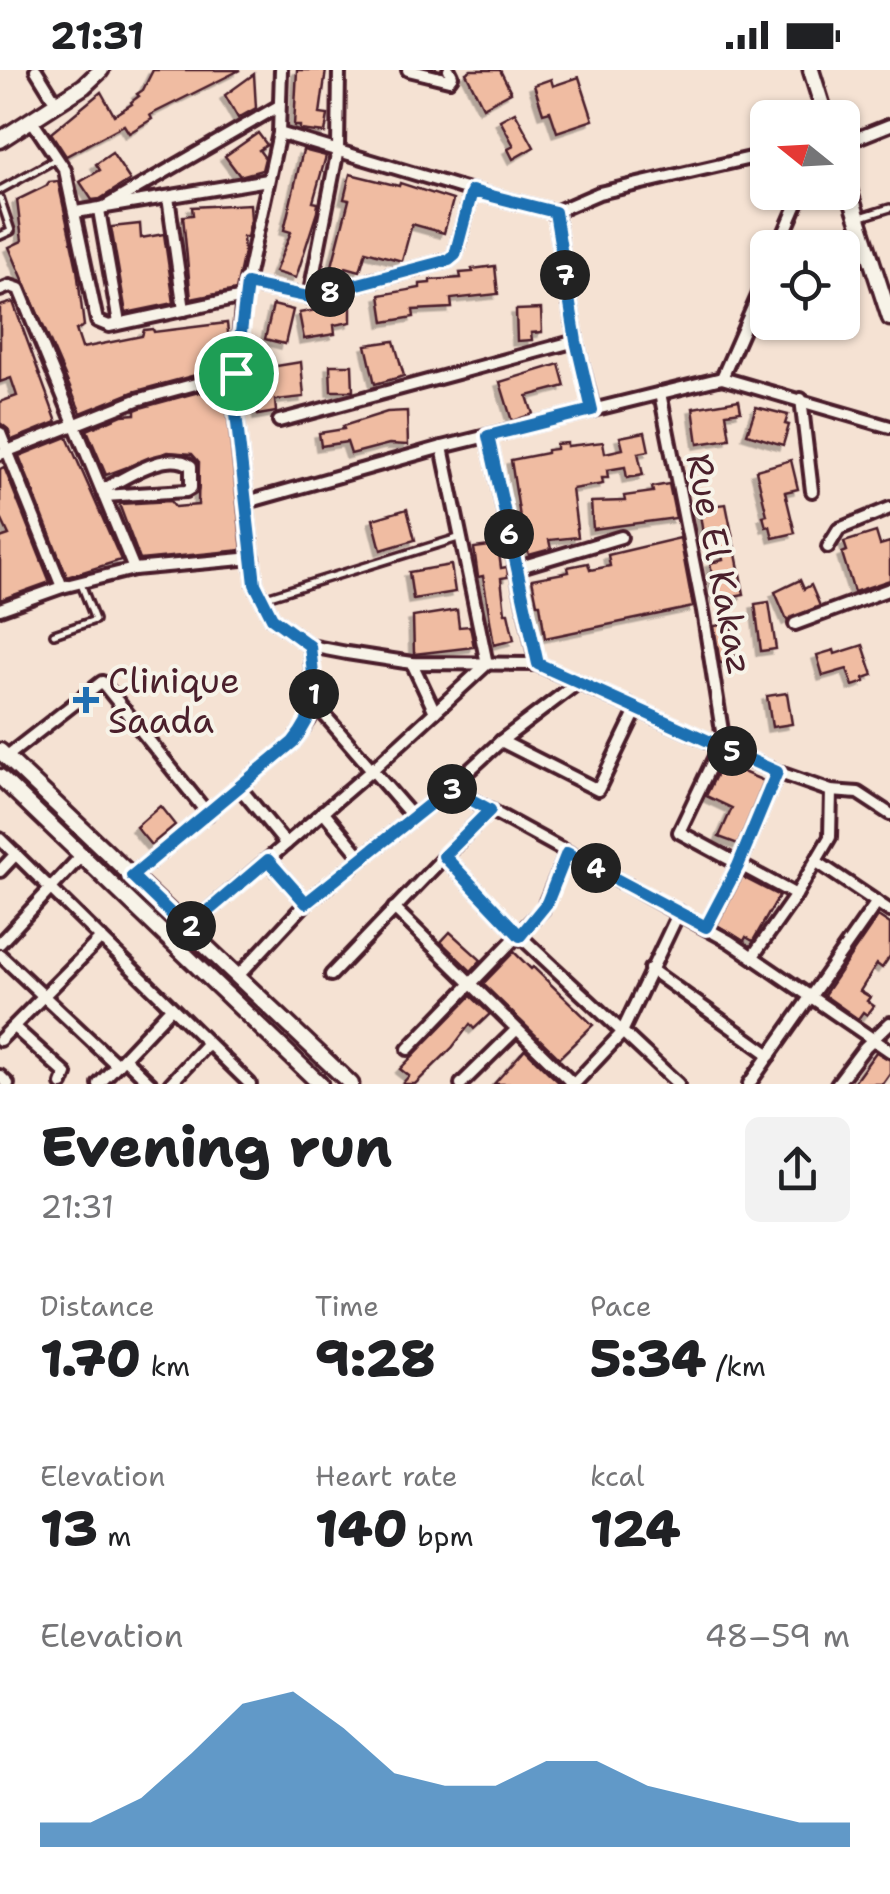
<!DOCTYPE html>
<html lang="en">
<head>
<meta charset="utf-8">
<style>
  :root { --surface:#fff; --page:#f2f2f2; --text:#202124; --muted:#757577; --accent:#1f6fb2 }
  body { margin:0; font-family:"Shantell Sans",sans-serif; background:var(--page); color:var(--text); height:100vh; display:flex; flex-direction:column; font-size:38px; white-space:nowrap }
  * { box-sizing:border-box; margin:0 }
  p { font-size:32px; color:var(--muted) }
  .icon { flex:none; width:55px; height:55px; fill:none; stroke:currentColor; stroke-width:2; stroke-linecap:round; stroke-linejoin:round }
  .map { position:relative; height:1014px; overflow:hidden }
  .drawer { display:flex; flex-direction:column; background:var(--surface); flex:1 }
  .drawer>* { flex:none }
  .needle { width:65px; rotate:288deg }
  .controls { position:absolute; left:750px; top:30px; display:grid; gap:20px }
  .controls a { display:grid; place-items:center; width:110px; height:110px; border-radius:15px; background:var(--surface); box-shadow:0 2px 8px #0004; font-size:50px }
  .pin { position:absolute; display:grid; place-items:center; width:85px; height:85px; color:#fff; margin:-42px; border:5px solid #fff; border-radius:50%; box-shadow:0 2px 10px #0007 }
  .km { position:absolute; width:50px; height:50px; margin:-25px; border-radius:50%; background:#222; color:#fff; font-size:28px; line-height:50px; text-align:center }
  .round { display:grid; place-items:center; flex:none; width:105px; height:105px; border-radius:15px; background:var(--page) }
  .head { display:flex; align-items:center; justify-content:space-between; height:170px; padding:0 40px }
  h1 { font-size:55px; font-weight:800; line-height:75px }
  .stats { display:grid; grid-template-columns:repeat(3,1fr); gap:15px; height:170px; padding:10px 40px }
  .stats div { display:grid; align-content:center }
  .stats b { font-size:50px; font-weight:800 }
  .stats small { font-size:28px; font-weight:400 }
  .stats p { font-size:28px }
  .chart { height:280px; padding:20px 40px }
  .chart p { display:flex; justify-content:space-between }
  .chart svg { width:100%; height:180px; margin-top:10px; fill:var(--accent); opacity:.7 }
  .status { display:flex; justify-content:space-between; align-items:center; height:70px; padding:0 50px; background:var(--surface); direction:ltr }
  .status svg { height:28px; fill:currentColor }
  .map>svg:first-child { display:block }
</style>
</head>
<body>
<div class="status"><b>21:31</b><svg viewBox="0 0 49 12"><path d="M0 12V9h3v3zM5 12V6h3v6zM10 12V3h3v9zM15 12V0h3v12zM26 1h20v11H26zM47 4h2v5h-2z"/></svg></div>
<div class="map">
<svg width="890" height="1014" viewBox="0 0 890 1014">
  <defs>
    <filter id="shadow"><feDropShadow dx="-4.5" dy="4.5" stdDeviation="0" flood-color="#0004"/></filter>
  </defs>
  <rect width="100%" height="100%" fill="#f5e2d3"/>
  <filter id="ink" filterUnits="userSpaceOnUse"><feTurbulence type="fractalNoise" baseFrequency=".01" numOctaves="2"/><feDisplacementMap in="SourceGraphic" scale="20" xChannelSelector="R" yChannelSelector="G"/><feConvolveMatrix kernelMatrix="1 2 1 2 8 2 1 2 1" color-interpolation-filters="sRGB"/></filter>
  <g filter="url(#ink)">
    <!-- building -->
    <g fill="#f0bca2" stroke="#4a1f2b" stroke-width="2.5" filter="url(#shadow)">
      <polygon points="153,0 240,0 150,45 152,49 129,63 124,55 66,86 51,63 101,22 114,45 132,34 131,32 139,26 137,24 143,20"/>
      <polygon points="297,0 326,0 320,44 328,45 325,63 300,60 300,56 294,56"/>
      <polygon points="471,0 500,0 511,22 483,37 466,3"/>
      <polygon points="254,4 256,38 238,48 225,25"/>
      <polygon points="579,7 593,50 557,62 550,41 543,43 534,15 551,9 553,16"/>
      <polygon points="515,42 534,77 513,89 508,79 514,76 500,50"/>
      <polygon points="258,63 267,75 259,80 265,88 262,100 240,106 225,86"/>
      <polygon points="303,80 326,86 313,132 318,133 317,142 296,208 275,202 291,162 284,160"/>
      <polygon points="112,83 130,110 100,129 92,130 80,112 100,100 96,94"/>
      <polygon points="350,104 399,116 400,113 453,130 444,163 412,154 402,191 366,181 360,201 346,197 345,204 331,200 349,130 344,129"/>
      <polygon points="58,111 77,199 84,256 76,260 82,278 142,266 144,260 153,259 154,262 227,253 229,271 223,273 227,282 221,285 222,292 216,294 218,299 133,322 81,343 9,177 22,171 17,130 46,116 49,112"/>
      <polygon points="250,134 251,150 247,167 243,167 244,182 236,220 191,229 183,146 193,145 192,137"/>
      <polygon points="140,154 141,168 164,164 174,233 126,243 111,157"/>
      <polygon points="495,196 498,224 451,229 452,238 413,240 414,247 384,252 380,225 420,218 420,214 430,213 430,210 461,208 460,203 473,202 472,199"/>
      <polygon points="13,232 57,352 12,370 8,359 0,353 0,332 17,326 11,308 0,312 0,236"/>
      <polygon points="351,234 351,252 334,255 335,264 304,269 299,243"/>
      <polygon points="273,235 293,240 285,274 265,269"/>
      <polygon points="541,239 542,262 531,263 532,270 517,271 516,240"/>
      <polygon points="394,271 404,306 375,314 366,275"/>
      <polygon points="301,292 304,327 275,330 276,342 258,345 252,300"/>
      <polygon points="559,294 565,316 527,326 533,344 512,351 500,312"/>
      <polygon points="330,295 352,295 353,321 331,321"/>
      <polygon points="217,321 227,340 242,480 140,490 119,434 170,431 175,437 198,435 199,392 192,384 168,382 106,405 87,360 122,345 135,344 135,340 140,338 195,323"/>
      <polygon points="739,330 741,341 726,343 730,369 698,374 693,338"/>
      <polygon points="756,337 788,345 785,354 789,355 783,375 747,364"/>
      <polygon points="407,341 408,375 389,374 351,384 347,372 321,376 319,363 344,359 343,356 387,342"/>
      <polygon points="645,362 649,381 638,383 643,405 627,408 625,397 607,400 608,408 602,408 603,414 572,419 578,467 549,470 551,479 529,485 522,460 511,390 547,383 547,380 556,379 556,374 567,373 567,376 603,372 605,383 623,379 620,367"/>
      <polygon points="67,367 121,490 67,507 19,386"/>
      <polygon points="791,390 798,419 785,422 795,463 773,468 770,456 766,457 763,446 767,445 756,400"/>
      <polygon points="4,397 50,512 0,530 0,468 9,465 0,446 0,399"/>
      <polygon points="669,414 676,448 593,459 591,432 625,431 624,426 653,422 652,417"/>
      <polygon points="726,434 744,524 717,529 710,493 723,490 718,463 703,465 699,437"/>
      <polygon points="407,439 415,470 381,480 373,449"/>
      <polygon points="876,462 880,475 890,472 890,510 854,522 842,483 847,481 844,472"/>
      <polygon points="680,468 693,537 545,568 540,534 537,534 532,509 569,502 568,497 588,493 590,500 610,496 608,485"/>
      <polygon points="498,475 501,498 507,497 508,507 501,508 505,543 508,543 514,570 494,575 483,506 478,507 474,478"/>
      <polygon points="451,495 455,522 413,529 409,502"/>
      <polygon points="800,510 804,519 811,515 820,536 787,550 775,522"/>
      <polygon points="769,532 776,579 761,581 755,534"/>
      <polygon points="457,540 459,557 470,556 474,577 414,584 413,547"/>
      <polygon points="731,554 735,592 720,593 714,556"/>
      <polygon points="863,575 873,605 864,608 865,612 853,616 847,599 823,606 817,585 834,580 835,584"/>
      <polygon points="787,623 792,654 772,657 767,626"/>
      <polygon points="722,693 764,711 738,774 719,767 732,738 706,726"/>
      <polygon points="160,736 175,755 151,775 136,757"/>
      <polygon points="742,807 779,826 753,871 746,867 744,871 717,855"/>
      <polygon points="878,846 890,854 890,886 882,898 877,894 860,921 870,927 867,931 874,936 867,945 863,942 858,949 824,925"/>
      <polygon points="450,862 481,890 471,901 441,872"/>
      <polygon points="514,882 531,899 533,897 593,955 559,988 483,914"/>
      <polygon points="471,926 490,944 474,959 470,954 452,978 415,1014 402,1014 409,1006 400,999"/>
      <polygon points="525,979 548,1002 561,1014 494,1014"/>
      <polygon points="876,982 890,990 890,1004 883,1014 853,1014"/>
    </g>
    <g fill="none" stroke-linecap="round" stroke-linejoin="round">
      <defs>
        <g id="lane">
          <polyline points="0,120 58,88"/>
          <polyline points="0,128 11,161 0,166"/>
          <polyline points="861,147 890,138"/>
          <polyline points="263,528 458,468"/>
          <polyline points="54,564 95,550 81,514"/>
        </g>
        <g id="street">
          <polyline points="36,0 57,34"/>
          <polyline points="281,0 279,63 243,227 236,303 236,344 255,514 272,548 310,576 347,583 412,593 537,594 777,702 831,721 858,723 890,744"/>
          <polyline points="408,0 449,10 452,6 449,0"/>
          <polyline points="32,51 65,100 97,251 109,256 243,227"/>
          <polyline points="279,63 472,121 555,142 599,123 768,84"/>
          <polyline points="842,74 890,55"/>
          <polyline points="168,127 184,240"/>
          <polyline points="76,142 268,110"/>
          <polyline points="555,142 576,271 593,340"/>
          <polyline points="778,178 802,122"/>
          <polyline points="247,214 309,227 449,190 455,185 472,121"/>
          <polyline points="0,220 10,216 19,219 134,499"/>
          <polyline points="309,227 338,79 339,0"/>
          <polyline points="119,253 99,140 279,36"/>
          <polyline points="722,308 768,203"/>
          <polyline points="660,323 703,541 722,661 720,676 679,762 796,825"/>
          <polyline points="801,329 812,421"/>
          <polyline points="279,351 576,271"/>
          <polyline points="0,363 62,517"/>
          <polyline points="488,366 537,594"/>
          <polyline points="0,384 137,330 236,303"/>
          <path d="M 102,420 C 124,409 167,378 191,396 L 191,418 L 186,421 L 104,426"/>
          <polyline points="247,432 442,377 722,308 890,357"/>
          <polyline points="828,477 839,459 890,438"/>
          <polyline points="517,498 621,467"/>
          <polyline points="0,539 62,517 134,499 253,488"/>
          <polyline points="795,554 890,519"/>
          <polyline points="310,576 315,634 413,747"/>
          <polyline points="412,593 435,642"/>
          <polyline points="501,671 598,720 637,639"/>
          <polyline points="6,687 102,612 208,744"/>
          <polyline points="240,718 286,774"/>
          <polyline points="450,718 729,871 890,981"/>
          <polyline points="323,741 362,788"/>
          <polyline points="0,769 250,1014"/>
          <polyline points="444,786 520,866 678,1014"/>
          <polyline points="268,790 306,833"/>
          <polyline points="817,792 890,841"/>
          <polyline points="0,801 16,784"/>
          <polyline points="132,806 293,672 309,650 315,634"/>
          <polyline points="394,838 573,1014"/>
          <polyline points="706,857 738,796 777,702"/>
          <polyline points="187,859 373,699 487,594 442,377"/>
          <polyline points="0,873 81,786"/>
          <polyline points="0,885 117,995"/>
          <polyline points="753,886 796,825 830,767 831,721"/>
          <polyline points="650,899 770,985"/>
          <polyline points="331,905 490,739"/>
          <polyline points="238,906 306,833 450,718 501,671 576,614"/>
          <polyline points="14,957 66,1004 62,1014"/>
          <polyline points="0,970 101,868"/>
          <polyline points="408,979 543,839 567,783"/>
          <polyline points="124,988 151,1014"/>
          <polyline points="0,1006 8,1014"/>
          <polyline points="99,1014 171,938"/>
          <polyline points="170,1014 207,974"/>
          <polyline points="461,1014 516,960"/>
          <polyline points="574,1014 621,964 679,842"/>
          <polyline points="749,1014 877,832"/>
          <polyline points="837,1014 865,977 890,953"/>
        </g>
        <g id="secondary">
          <polyline points="811,0 826,48"/>
          <polyline points="0,70 84,16 101,0"/>
          <polyline points="842,99 890,248"/>
          <polyline points="0,681 351,1014"/>
          <polyline points="0,707 320,1014"/>
        </g>
      </defs>
      <!-- lane casing -->
      <use href="#lane" stroke="#4a1f2b" stroke-width="12"/>
      <!-- street casing -->
      <use href="#street" stroke="#4a1f2b" stroke-width="18"/>
      <!-- secondary casing -->
      <use href="#secondary" stroke="#4a1f2b" stroke-width="21"/>
      <!-- lane -->
      <use href="#lane" stroke="#f7f3e8" stroke-width="5"/>
      <!-- street -->
      <use href="#street" stroke="#f7f3e8" stroke-width="10"/>
      <!-- secondary -->
      <use href="#secondary" stroke="#f7f3e8" stroke-width="14"/>
    </g>
  </g>
  <g fill="none" stroke-linecap="round" stroke-linejoin="round" filter="url(#ink)">
    <defs>
      <path id="route" d="M 472,121 L 555,142 L 576,271 L 592,340 L 488,366 L 538,594 L 777,702 L 738,796 L 706,857 L 567,783 L 547,833 L 520,866 L 444,786 L 490,740 L 450,718 L 306,833 L 268,790 L 187,859 L 132,806 L 293,672 C 321,638 314,617 310,576 L 272,548 L 255,514 L 236,344 L 236,303 L 247,214 L 309,227 L 449,190 L 455,185 Z"/>
    </defs>
    <!-- route casing -->
    <use href="#route" stroke="#fff" stroke-width="20"/>
    <!-- route -->
    <use href="#route" stroke="#1f6fb2" stroke-width="12"/>
  </g>
  <!-- markers -->
  <path fill="#1f6fb2" stroke="#f7f3e8" stroke-width="4" d="M81 615h10v10h10v10h-10v10h-10v-10h-10v-10h10z"/>
  <g text-anchor="middle" dominant-baseline="central" stroke-width="8" stroke-linejoin="round" paint-order="stroke">
    <!-- street labels -->
    <g font-size="35" fill="#4a1f2b" stroke="#f7f3e8">
      <text transform="translate(720 494) rotate(79)">Rue El Kakaz</text>
    </g>
    <!-- poi labels -->
    <g font-size="35" fill="#4a1f2b" stroke="#f7f3e8" text-anchor="start">
      <text x="108" y="610">Clinique<tspan x="108" dy="40">Saada</tspan></text>
    </g>
  </g>
</svg>
<div class="controls">
<a><svg class="needle" viewBox="-14 -14 28 28"><path d="M0-13l5 13h-10z" fill="#e53935"/><path d="M0 13l5-13h-10z" fill="#757577"/></svg></a>
<a><svg class="icon" aria-label="locate" viewBox="0 0 24 24"><circle cx="12" cy="12" r="6"/><path d="M12 2v4M12 18v4M2 12h4M18 12h4"/></svg></a>
</div>
<div class="pin" style="left:236px;top:303px;background:#1e9e55"><svg class="icon" aria-label="arrive" viewBox="0 0 24 24"><path d="M6 21V4h12l-3 4 3 4H6"/></svg></div>
<b class="km" style="left:314px;top:624px">1</b>
<b class="km" style="left:191px;top:856px">2</b>
<b class="km" style="left:452px;top:719px">3</b>
<b class="km" style="left:596px;top:798px">4</b>
<b class="km" style="left:732px;top:681px">5</b>
<b class="km" style="left:509px;top:464px">6</b>
<b class="km" style="left:565px;top:205px">7</b>
<b class="km" style="left:330px;top:222px">8</b>
</div>
<section class="drawer">
<div class="head"><div><h1>Evening run</h1><p>21:31</p></div><a class="round"><svg class="icon" aria-label="share" viewBox="0 0 24 24"><path d="M12 15V3M7 8l5-5 5 5M5 13v7h14v-7"/></svg></a></div>
<div class="stats">
<div><p>Distance</p><b>1.70<small> km</small></b></div>
<div><p>Time</p><b>9:28</b></div>
<div><p>Pace</p><b>5:34<small> /km</small></b></div>
</div>
<div class="stats">
<div><p>Elevation</p><b>13<small> m</small></b></div>
<div><p>Heart rate</p><b>140<small> bpm</small></b></div>
<div><p>kcal</p><b>124</b></div>
</div>
<div class="chart"><p><span>Elevation</span>48–59 m</p>
<svg viewBox="0 0 160 44" preserveAspectRatio="none"><path d="M0 44V38L10 38L20 32L30 21L40 9L50 6L60 15L70 26L80 29L90 29L100 23L110 23L120 29L130 32L140 35L150 38L160 38V44z"/></svg>
</div>
</section>
</body>
</html>
